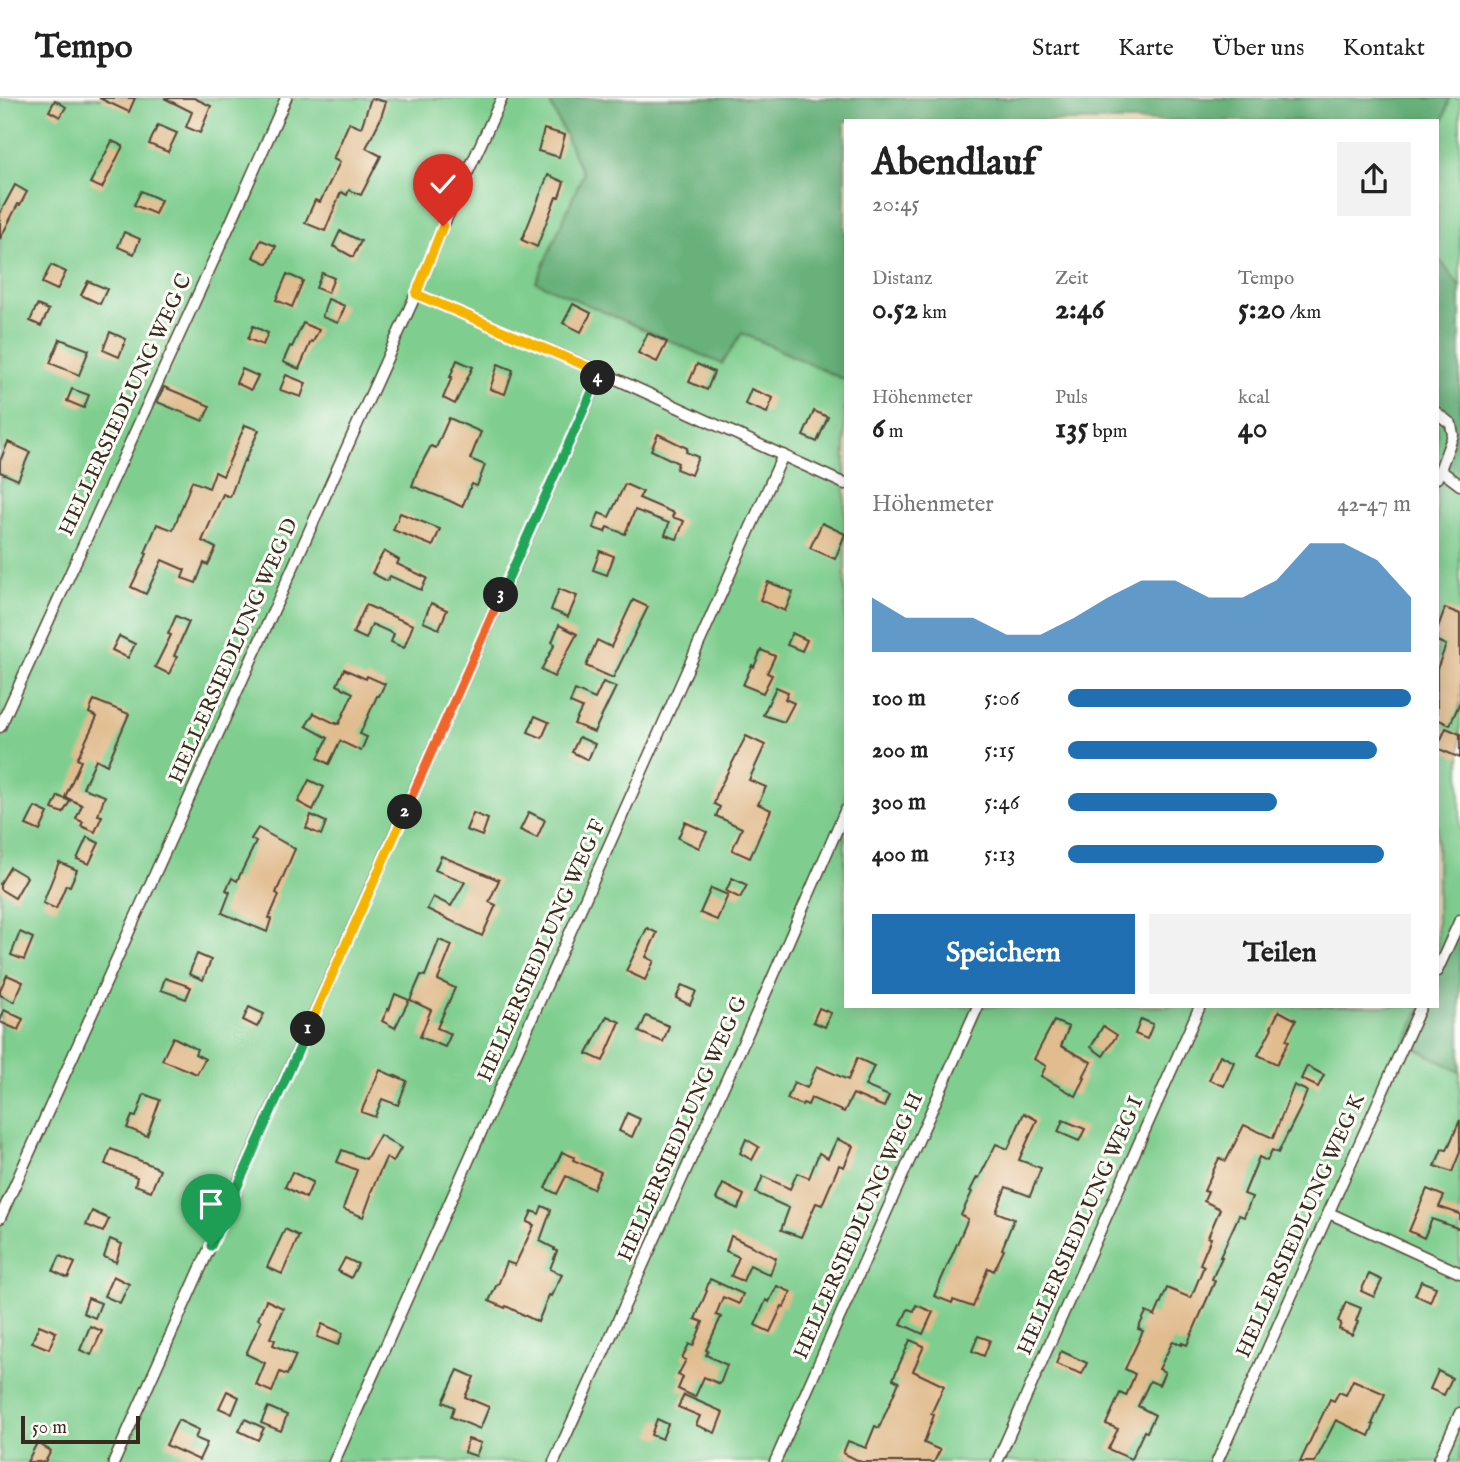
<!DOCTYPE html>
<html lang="de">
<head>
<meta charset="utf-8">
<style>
  :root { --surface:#fff; --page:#f2f2f2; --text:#222; --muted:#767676; --line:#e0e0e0; --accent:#1f6fb2 }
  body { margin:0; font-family:"IM FELL English",serif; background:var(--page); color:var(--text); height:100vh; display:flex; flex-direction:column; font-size:26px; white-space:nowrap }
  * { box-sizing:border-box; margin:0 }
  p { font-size:23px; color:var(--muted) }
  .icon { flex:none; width:38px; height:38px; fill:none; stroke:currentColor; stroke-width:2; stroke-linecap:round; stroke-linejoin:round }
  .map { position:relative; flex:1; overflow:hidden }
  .sheet { position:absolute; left:844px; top:21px; width:595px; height:889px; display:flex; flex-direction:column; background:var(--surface); border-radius:0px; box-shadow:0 4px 18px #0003 }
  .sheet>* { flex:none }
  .scale { position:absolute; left:21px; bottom:18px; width:119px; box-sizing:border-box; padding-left:7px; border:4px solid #3b2a1e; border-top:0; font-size:19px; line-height:24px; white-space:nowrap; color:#3b2a1e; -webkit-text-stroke:5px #fdfcf7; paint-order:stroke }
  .pin { position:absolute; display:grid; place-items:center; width:60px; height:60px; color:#fff; margin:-72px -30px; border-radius:50% 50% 50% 0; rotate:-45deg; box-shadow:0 0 7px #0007 }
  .pin .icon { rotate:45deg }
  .km { position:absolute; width:35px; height:35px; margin:-18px; border-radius:50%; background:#222; color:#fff; font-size:19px; line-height:35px; text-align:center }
  .round { display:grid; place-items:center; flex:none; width:74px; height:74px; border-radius:0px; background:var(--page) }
  .overview { display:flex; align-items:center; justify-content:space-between; height:119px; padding:0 28px }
  h1 { font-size:38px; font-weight:700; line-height:52px }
  .figures { display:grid; grid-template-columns:repeat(3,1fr); gap:10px; height:119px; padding:7px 28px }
  .figures div { display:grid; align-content:center }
  .figures b { font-size:30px; font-weight:700 }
  .figures small { font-size:19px; font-weight:400 }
  .figures p { font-size:19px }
  .chart { height:196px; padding:14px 28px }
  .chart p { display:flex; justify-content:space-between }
  .chart svg { width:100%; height:126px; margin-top:7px; fill:var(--accent); opacity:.7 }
  .cta { display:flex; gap:14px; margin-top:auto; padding:14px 28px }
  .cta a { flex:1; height:80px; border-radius:0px; background:var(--accent); color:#fff; font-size:28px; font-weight:700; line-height:80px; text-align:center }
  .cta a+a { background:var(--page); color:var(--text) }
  ul { padding:0 28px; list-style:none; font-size:23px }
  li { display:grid; grid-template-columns:112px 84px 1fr; align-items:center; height:52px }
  li i { height:18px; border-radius:9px; background:var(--accent) }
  header { display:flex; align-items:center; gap:42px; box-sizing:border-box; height:98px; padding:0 35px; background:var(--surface); border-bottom:2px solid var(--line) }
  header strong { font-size:33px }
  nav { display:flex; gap:38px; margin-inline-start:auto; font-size:24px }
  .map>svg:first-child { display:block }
</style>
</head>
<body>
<header>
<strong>Tempo</strong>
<nav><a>Start</a><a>Karte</a><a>Über uns</a><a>Kontakt</a></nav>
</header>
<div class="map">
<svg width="1460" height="1364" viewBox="0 0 1460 1364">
  <rect width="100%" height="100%" fill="#fdfcf7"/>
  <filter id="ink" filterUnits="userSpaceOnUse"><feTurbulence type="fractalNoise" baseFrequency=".0143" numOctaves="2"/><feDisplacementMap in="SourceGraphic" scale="14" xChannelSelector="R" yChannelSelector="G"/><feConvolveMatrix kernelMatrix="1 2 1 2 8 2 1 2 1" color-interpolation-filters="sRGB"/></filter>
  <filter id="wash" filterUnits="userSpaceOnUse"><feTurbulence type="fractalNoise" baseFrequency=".00686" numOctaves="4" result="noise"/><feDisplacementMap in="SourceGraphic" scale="28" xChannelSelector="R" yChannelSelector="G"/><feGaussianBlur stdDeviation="1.57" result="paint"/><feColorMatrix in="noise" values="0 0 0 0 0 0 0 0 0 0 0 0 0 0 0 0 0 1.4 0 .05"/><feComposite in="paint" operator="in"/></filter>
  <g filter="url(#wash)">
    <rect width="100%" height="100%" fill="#eee1c1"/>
    <!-- green -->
    <g fill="#7fce8f" stroke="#5d7c56" stroke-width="2">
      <polygon points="0,0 548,0 583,76 722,266 742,235 845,282 845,908 1421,908 1405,944 1460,974 1460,1364 0,1364"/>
      <polygon points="1450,0 1460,0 1460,189 1437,158 1437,44"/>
      <polygon points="1437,315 1451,326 1460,387 1460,822 1437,873"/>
    </g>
    <!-- forest -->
    <g fill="#67b17a" stroke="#516e4c" stroke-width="2">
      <polygon points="548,0 1450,0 1437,44 1437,23 845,23 845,282 742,235 722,266 536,184 583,76"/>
      <polygon points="1437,158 1460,189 1460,387 1440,372 1453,337 1437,315"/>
      <polygon points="1460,822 1460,974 1405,944 1421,908 1437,908 1437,873"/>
    </g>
    <g id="blocks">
      <!-- building -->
      <g fill="#e1bc8f">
        <polygon points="99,0 135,0 129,14"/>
        <polygon points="164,0 194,0 211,8 200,35 186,29 192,14"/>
        <polygon points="371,0 386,4 380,22 366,50 381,58 361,97 349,92 347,97 341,94 325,133 305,125 315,102 320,104 340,64 333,61 349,25 361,30"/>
        <polygon points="55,2 66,9 60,19 49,13"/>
        <polygon points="158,27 177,35 168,54 149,46"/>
        <polygon points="544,31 565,37 559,59 538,53"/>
        <polygon points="112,43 123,48 102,90 90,85"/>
        <polygon points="548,77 564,84 559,99 556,99 537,149 522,142"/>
        <polygon points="15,87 27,94 20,107 18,106 0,141 0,115"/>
        <polygon points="141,93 161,102 155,116 134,107"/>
        <polygon points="340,133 361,143 353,159 333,148"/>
        <polygon points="124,134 140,141 134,156 118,149"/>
        <polygon points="261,142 276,148 268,166 253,159"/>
        <polygon points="51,167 66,174 57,192 42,185"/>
        <polygon points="322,175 334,180 328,195 316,190"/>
        <polygon points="287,176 303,183 292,209 276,202"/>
        <polygon points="88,183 107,191 100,206 81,197"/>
        <polygon points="328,201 345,208 338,225 322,219"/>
        <polygon points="573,206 591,215 581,234 563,225"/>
        <polygon points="37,207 49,212 41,228 30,223"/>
        <polygon points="303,225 319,232 313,244 311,243 299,271 283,264 290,248 292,249"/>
        <polygon points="253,228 268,235 263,247 248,241"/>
        <polygon points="110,234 126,241 119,259 103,252"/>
        <polygon points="648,235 667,244 657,264 638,255"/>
        <polygon points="60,241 89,252 79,277 50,265"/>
        <polygon points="457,262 473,269 455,306 443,300 452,279 450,279"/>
        <polygon points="498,266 513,272 505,296 490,291"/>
        <polygon points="697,266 714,274 707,292 689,284"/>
        <polygon points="242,271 258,278 251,292 236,285"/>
        <polygon points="286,277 306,285 301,299 280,292"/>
        <polygon points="164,289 210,308 203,323 157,304"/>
        <polygon points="72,291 89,297 84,310 67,303"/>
        <polygon points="751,291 773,300 767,315 745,306"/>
        <polygon points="814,313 828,319 817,344 803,338"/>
        <polygon points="449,320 481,334 470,361 485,367 477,388 472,386 462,409 450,403 412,388 417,374 431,348 436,350"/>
        <polygon points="245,327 259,332 245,363 244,362 230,399 223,396 202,443 216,450 208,467 204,465 196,485 182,480 185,472 162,462 146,496 131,489 147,456 145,455 157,426 173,432 192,383 209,390 215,374 223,378"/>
        <polygon points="658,336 687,350 686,354 698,359 691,377 676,371 678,365 651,352"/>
        <polygon points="8,344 30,354 18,382 0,374 0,363"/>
        <polygon points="625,386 643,394 639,400 674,415 672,419 684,423 677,441 665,437 669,425 635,412 625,436 607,429 605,434 593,430 599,415 609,419"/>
        <polygon points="400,415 440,431 433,448 393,432"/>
        <polygon points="822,425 845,436 835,461 810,450"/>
        <polygon points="384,453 399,462 397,466 427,480 421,492 390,478 387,483 372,475"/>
        <polygon points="600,453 614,458 607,477 593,472"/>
        <polygon points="768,484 793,494 785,513 760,502"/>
        <polygon points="559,491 577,498 568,519 551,512"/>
        <polygon points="633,502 648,509 613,580 586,568 597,542 611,549"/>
        <polygon points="431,505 447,512 439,531 423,524"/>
        <polygon points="366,507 413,527 404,550 391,544 394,536 372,526 366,541 353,535"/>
        <polygon points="1445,510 1460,516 1460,604 1450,627 1437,621 1437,571 1446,547 1437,543 1437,532"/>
        <polygon points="176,518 189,524 174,558 177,559 169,576 155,569 171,537 168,536"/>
        <polygon points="559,527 577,536 554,579 541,572 555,546 552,544"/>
        <polygon points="792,535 807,542 802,553 787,547"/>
        <polygon points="119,538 135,546 128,560 112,552"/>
        <polygon points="761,552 775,558 767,575 772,577 763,595 743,587 752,567 754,569"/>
        <polygon points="344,571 366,581 367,578 385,586 379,598 377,598 360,636 367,639 361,653 340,643 329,666 318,660 328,640 306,628 314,615 336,626 336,625 339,626 353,595 337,587"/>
        <polygon points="603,584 616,589 594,634 574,626 582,610 570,605 575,592 595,601"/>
        <polygon points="776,589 788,594 785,601 794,605 784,624 763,617"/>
        <polygon points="94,602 129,616 107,667 96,661 83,690 105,698 98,717 102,718 95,734 81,728 83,724 76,721 82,707 65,699 81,663 77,661 97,619 89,615"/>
        <polygon points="535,618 549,624 542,640 528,634"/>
        <polygon points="1446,630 1460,636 1460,660 1437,650"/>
        <polygon points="746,638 765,647 749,682 766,689 758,706 771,712 750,760 732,752 742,730 716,718 720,709 714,706 718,693"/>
        <polygon points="579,639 595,646 588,662 572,654"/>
        <polygon points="309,682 324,689 313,712 298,704"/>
        <polygon points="58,698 70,703 63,715 52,711"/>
        <polygon points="35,709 48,715 40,733 26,727"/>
        <polygon points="529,714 545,722 537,740 520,732"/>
        <polygon points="473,715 488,721 482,738 466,732"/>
        <polygon points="311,717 326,724 321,737 306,730"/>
        <polygon points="685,724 707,734 699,750 678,740"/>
        <polygon points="258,730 295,751 276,795 279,797 269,820 271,821 267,834 222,815 230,794 226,792 232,780 237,783 256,744 251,741"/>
        <polygon points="87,739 99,745 89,766 77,761"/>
        <polygon points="441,758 499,782 489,804 496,807 482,838 427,811 433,799 451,808 465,784 435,772"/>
        <polygon points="59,764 77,772 70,788 66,787 56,811 43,805"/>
        <polygon points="10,769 27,779 15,800 0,791 0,786"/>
        <polygon points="732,780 747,787 740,800 726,793"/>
        <polygon points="711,790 728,797 717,822 700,815"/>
        <polygon points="647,830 657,835 646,859 654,863 645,882 626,873"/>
        <polygon points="20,834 33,840 24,862 11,857"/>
        <polygon points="439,842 452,847 438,882 455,890 437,930 451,936 445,949 420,939 431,912 410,902 421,877 425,878"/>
        <polygon points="197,856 211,862 203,882 189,876"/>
        <polygon points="7,877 23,884 14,904 0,897 0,892"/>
        <polygon points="165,880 191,889 186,901 161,892"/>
        <polygon points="682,887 696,893 690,907 676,900"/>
        <polygon points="395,896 409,902 395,930 382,923 388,911 389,912"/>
        <polygon points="249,909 264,916 257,929 243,922"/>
        <polygon points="819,910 831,915 825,929 813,924"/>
        <polygon points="4,912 23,921 18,932 0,924"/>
        <polygon points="1279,913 1296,922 1286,942 1289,943 1277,966 1258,957 1272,930 1271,929"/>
        <polygon points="607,918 620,924 603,963 587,956"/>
        <polygon points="646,918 669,928 663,944 639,934"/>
        <polygon points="1141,921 1153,926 1147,941 1135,936"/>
        <polygon points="1054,923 1069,929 1061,948 1091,964 1083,979 1085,980 1076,998 1041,978 1046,968 1034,961"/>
        <polygon points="1103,928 1117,937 1103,958 1091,949"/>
        <polygon points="173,939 197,951 195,956 205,961 197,976 162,962"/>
        <polygon points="1220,957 1234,964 1224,988 1209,982"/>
        <polygon points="857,960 874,968 865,988 889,998 884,1009 853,996 844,1014 811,1000 808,1007 803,1005 802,1007 787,1001 794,984 807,990 817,968 848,982"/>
        <polygon points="1307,968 1324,977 1318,989 1301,981"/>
        <polygon points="380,972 396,979 396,978 407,983 398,1007 382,1001 375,1019 361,1014"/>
        <polygon points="1294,987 1307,993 1301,1009 1278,1055 1272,1052 1267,1063 1259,1059 1244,1096 1252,1099 1244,1119 1239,1117 1220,1159 1222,1159 1212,1181 1215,1183 1187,1247 1182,1245 1182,1247 1173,1243 1159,1271 1165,1274 1159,1287 1150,1283 1138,1308 1155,1317 1147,1334 1144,1333 1131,1361 1108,1351 1118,1331 1106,1326 1120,1295 1126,1298 1135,1276 1125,1271 1143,1233 1138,1231 1146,1214 1155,1218 1167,1190 1191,1200 1204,1168 1200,1166 1211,1140 1208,1139 1220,1111 1204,1103 1208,1094 1204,1093 1219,1060 1226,1063 1244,1027 1273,1040"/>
        <polygon points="144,996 160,1002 147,1038 127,1030 132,1018 136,1019"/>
        <polygon points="627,1015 640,1021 632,1039 619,1033"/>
        <polygon points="1024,1015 1037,1022 1019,1062 1041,1070 1030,1098 1006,1089 996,1114 1014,1121 1002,1151 1004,1152 994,1173 988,1170 973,1209 953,1202 952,1205 934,1198 968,1121 961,1117 972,1094 970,1093 977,1079 979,1080 996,1046 1008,1051"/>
        <polygon points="1063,1022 1085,1031 1079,1043 1058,1034"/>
        <polygon points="1460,1022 1460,1054 1452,1074 1435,1068 1442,1051 1447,1052"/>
        <polygon points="380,1037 401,1050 393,1064 386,1060 370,1096 371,1097 363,1119 343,1111 357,1072 337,1064 342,1052 366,1061"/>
        <polygon points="746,1041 759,1049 752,1062 740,1055"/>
        <polygon points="837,1041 853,1048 844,1069 839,1067 822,1107 816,1105 801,1139 781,1132 789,1110 756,1095 763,1078 790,1091 797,1075 809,1080 819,1055 828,1060"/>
        <polygon points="111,1051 156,1069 156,1070 160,1072 151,1093 135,1087 137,1079 105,1066"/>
        <polygon points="562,1054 574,1059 573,1062 601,1074 593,1091 566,1078 557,1096 545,1090"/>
        <polygon points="292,1074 313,1084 306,1100 285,1089"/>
        <polygon points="723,1086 744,1097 738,1111 716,1101"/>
        <polygon points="1427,1091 1444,1098 1439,1109 1460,1116 1460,1131 1432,1121 1424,1140 1409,1133"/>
        <polygon points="542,1108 551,1112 540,1143 554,1150 554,1152 557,1153 550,1171 562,1177 551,1198 549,1197 538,1224 506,1208 505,1210 489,1203 497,1186 498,1187 507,1164 515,1167 534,1127 527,1124 532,1113 539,1116"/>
        <polygon points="92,1113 109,1121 103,1134 86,1127"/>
        <polygon points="285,1131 299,1138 282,1176 267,1169"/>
        <polygon points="731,1138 776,1160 770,1177 750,1167 743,1183 731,1178 739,1159 726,1153"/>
        <polygon points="110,1141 122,1146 116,1164 104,1159"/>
        <polygon points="60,1158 75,1165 68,1180 53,1173"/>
        <polygon points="345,1160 358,1166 351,1180 338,1173"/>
        <polygon points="1369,1176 1382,1182 1374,1199 1361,1193"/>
        <polygon points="113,1178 129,1186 120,1205 104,1198"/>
        <polygon points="710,1181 743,1196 739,1206 723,1199 716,1217 721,1219 706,1252 708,1253 706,1257 727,1267 720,1286 704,1279 695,1299 678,1291 683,1279 678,1277 686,1262 682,1260 689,1246 693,1248 703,1224 695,1221 707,1193 706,1192"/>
        <polygon points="1421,1183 1436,1189 1430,1204 1415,1197"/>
        <polygon points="777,1188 791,1194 784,1209 782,1208 770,1234 755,1227 766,1202 769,1204"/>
        <polygon points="88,1200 101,1205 95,1220 83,1215"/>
        <polygon points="266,1202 283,1210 270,1240 275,1242 273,1247 296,1257 287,1277 280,1274 272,1294 256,1287 265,1265 246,1256 261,1223 258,1221"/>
        <polygon points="1346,1204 1361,1210 1356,1223 1358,1224 1352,1237 1339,1231 1341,1225 1338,1223"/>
        <polygon points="916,1207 933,1214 923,1236 901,1226 908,1211 914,1213"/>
        <polygon points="322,1226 343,1235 338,1247 317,1239"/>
        <polygon points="39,1227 56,1234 49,1251 32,1244"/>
        <polygon points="90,1228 102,1233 91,1257 80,1252"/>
        <polygon points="978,1238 990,1242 984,1258 972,1253"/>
        <polygon points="910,1242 924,1248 913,1273 944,1288 931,1316 934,1317 924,1345 940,1352 934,1364 861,1364 843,1355 848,1343 866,1350 875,1328 879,1330 899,1284 893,1281"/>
        <polygon points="1061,1253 1087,1265 1082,1276 1056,1266"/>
        <polygon points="458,1272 474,1279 465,1299 489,1309 480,1331 451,1319 454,1309 443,1304"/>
        <polygon points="1438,1273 1452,1280 1444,1297 1430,1291"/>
        <polygon points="1353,1282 1385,1296 1372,1326 1374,1327 1369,1338 1336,1322 1315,1364 1300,1364 1330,1301 1334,1303 1339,1294 1346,1297"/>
        <polygon points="227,1293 239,1299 232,1316 219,1310"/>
        <polygon points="684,1297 723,1314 715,1335 696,1327 700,1318 678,1309"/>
        <polygon points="268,1309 287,1317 281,1333 261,1325"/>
        <polygon points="245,1321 264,1330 258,1342 239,1333"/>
        <polygon points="657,1321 668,1326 662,1341 651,1337"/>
        <polygon points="178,1322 199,1332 195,1340 207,1345 199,1362 166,1347"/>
        <polygon points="468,1341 481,1345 476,1358 464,1354"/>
        <polygon points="37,1345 51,1353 45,1364 27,1364"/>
      </g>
    </g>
  </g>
  <g filter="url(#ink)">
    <use href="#blocks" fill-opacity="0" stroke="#564536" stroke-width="2"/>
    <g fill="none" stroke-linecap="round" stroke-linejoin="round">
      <defs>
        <g id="lane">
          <polyline points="416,196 601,274 845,386"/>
          <polyline points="1437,315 1451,326 1453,337 1437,380"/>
          <polyline points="1440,372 1460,387"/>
          <polyline points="0,629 232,122 286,0"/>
          <polyline points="1437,873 1460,822"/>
          <polyline points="1329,1115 1460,1175"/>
          <polyline points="0,1120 416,196 443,128 502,0"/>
          <polyline points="114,1364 601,274"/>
          <polyline points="334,1364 783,357"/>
          <polyline points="554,1364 772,881 845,713"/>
          <polyline points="775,1364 978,908"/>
          <polyline points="997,1364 1200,908"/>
          <polyline points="1217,1364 1421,908"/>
          <polyline points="1438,1364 1460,1315"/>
        </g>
      </defs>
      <!-- lane casing -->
      <use href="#lane" stroke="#564536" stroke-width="13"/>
      <!-- lane -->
      <use href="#lane" stroke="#fff" stroke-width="10"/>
    </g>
  </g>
  <g fill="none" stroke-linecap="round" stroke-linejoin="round" filter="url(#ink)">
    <defs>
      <polyline id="split-1" points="211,1148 308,931"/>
      <polyline id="split-2" points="308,931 405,714"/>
      <polyline id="split-3" points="405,714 501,497"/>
      <polyline id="split-4" points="501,497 598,280"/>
      <polyline id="split-5" points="443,128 416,196 600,274 598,280"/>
    </defs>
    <!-- split-1 casing -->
    <use href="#split-1" stroke="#fff" stroke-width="14"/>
    <!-- split-2 casing -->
    <use href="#split-2" stroke="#fff" stroke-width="14"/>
    <!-- split-3 casing -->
    <use href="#split-3" stroke="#fff" stroke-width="14"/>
    <!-- split-4 casing -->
    <use href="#split-4" stroke="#fff" stroke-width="14"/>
    <!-- split-5 casing -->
    <use href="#split-5" stroke="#fff" stroke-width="14"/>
    <!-- split-1 -->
    <use href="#split-1" stroke="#22a559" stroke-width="9"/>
    <!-- split-2 -->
    <use href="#split-2" stroke="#f5b400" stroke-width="9"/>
    <!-- split-3 -->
    <use href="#split-3" stroke="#f0652b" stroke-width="9"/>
    <!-- split-4 -->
    <use href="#split-4" stroke="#22a559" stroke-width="9"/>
    <!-- split-5 -->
    <use href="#split-5" stroke="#f5b400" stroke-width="9"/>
  </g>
  <g text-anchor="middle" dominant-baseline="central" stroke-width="6" stroke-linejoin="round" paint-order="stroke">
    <!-- street labels -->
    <g font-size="21" fill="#3b2a1e" stroke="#fdfcf7">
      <text transform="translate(126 307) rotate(-65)">HELLERSIEDLUNG WEG C</text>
      <text transform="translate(234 553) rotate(-66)">HELLERSIEDLUNG WEG D</text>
      <text transform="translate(542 853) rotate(-66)">HELLERSIEDLUNG WEG F</text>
      <text transform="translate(683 1031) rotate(-66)">HELLERSIEDLUNG WEG G</text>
      <text transform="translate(859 1128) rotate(-66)">HELLERSIEDLUNG WEG H</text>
      <text transform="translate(1081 1128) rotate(-66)">HELLERSIEDLUNG WEG I</text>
      <text transform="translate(1301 1128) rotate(-66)">HELLERSIEDLUNG WEG K</text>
    </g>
  </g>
</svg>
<div class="scale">50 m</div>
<div class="pin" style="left:211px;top:1148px;background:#1e9e55"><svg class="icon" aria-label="arrive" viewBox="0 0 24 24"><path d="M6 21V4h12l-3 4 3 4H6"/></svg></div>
<div class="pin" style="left:443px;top:128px;background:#d93025"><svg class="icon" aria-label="check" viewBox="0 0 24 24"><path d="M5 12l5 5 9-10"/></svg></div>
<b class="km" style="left:308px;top:931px">1</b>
<b class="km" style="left:405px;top:714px">2</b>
<b class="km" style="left:501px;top:497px">3</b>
<b class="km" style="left:598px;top:280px">4</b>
<section class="sheet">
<div class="overview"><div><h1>Abendlauf</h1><p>20:45</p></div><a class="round"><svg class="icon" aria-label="share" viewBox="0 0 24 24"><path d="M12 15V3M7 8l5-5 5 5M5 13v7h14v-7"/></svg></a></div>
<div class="figures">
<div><p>Distanz</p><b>0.52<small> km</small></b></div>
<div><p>Zeit</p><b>2:46</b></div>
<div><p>Tempo</p><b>5:20<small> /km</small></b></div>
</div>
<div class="figures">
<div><p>Höhenmeter</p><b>6<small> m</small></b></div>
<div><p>Puls</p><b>135<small> bpm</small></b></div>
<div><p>kcal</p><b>40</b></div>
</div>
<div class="chart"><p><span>Höhenmeter</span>42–47 m</p>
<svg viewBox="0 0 160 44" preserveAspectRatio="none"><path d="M0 44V25L10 32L20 32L30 32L40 38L50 38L60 32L70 25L80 19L90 19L100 25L110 25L120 19L130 6L140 6L150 12L160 25V44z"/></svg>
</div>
<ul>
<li><b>100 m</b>5:06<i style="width:100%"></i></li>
<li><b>200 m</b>5:15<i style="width:90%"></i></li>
<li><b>300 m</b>5:46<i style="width:61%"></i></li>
<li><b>400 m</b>5:13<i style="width:92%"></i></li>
</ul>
<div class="cta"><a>Speichern</a><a>Teilen</a></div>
</section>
</div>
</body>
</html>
